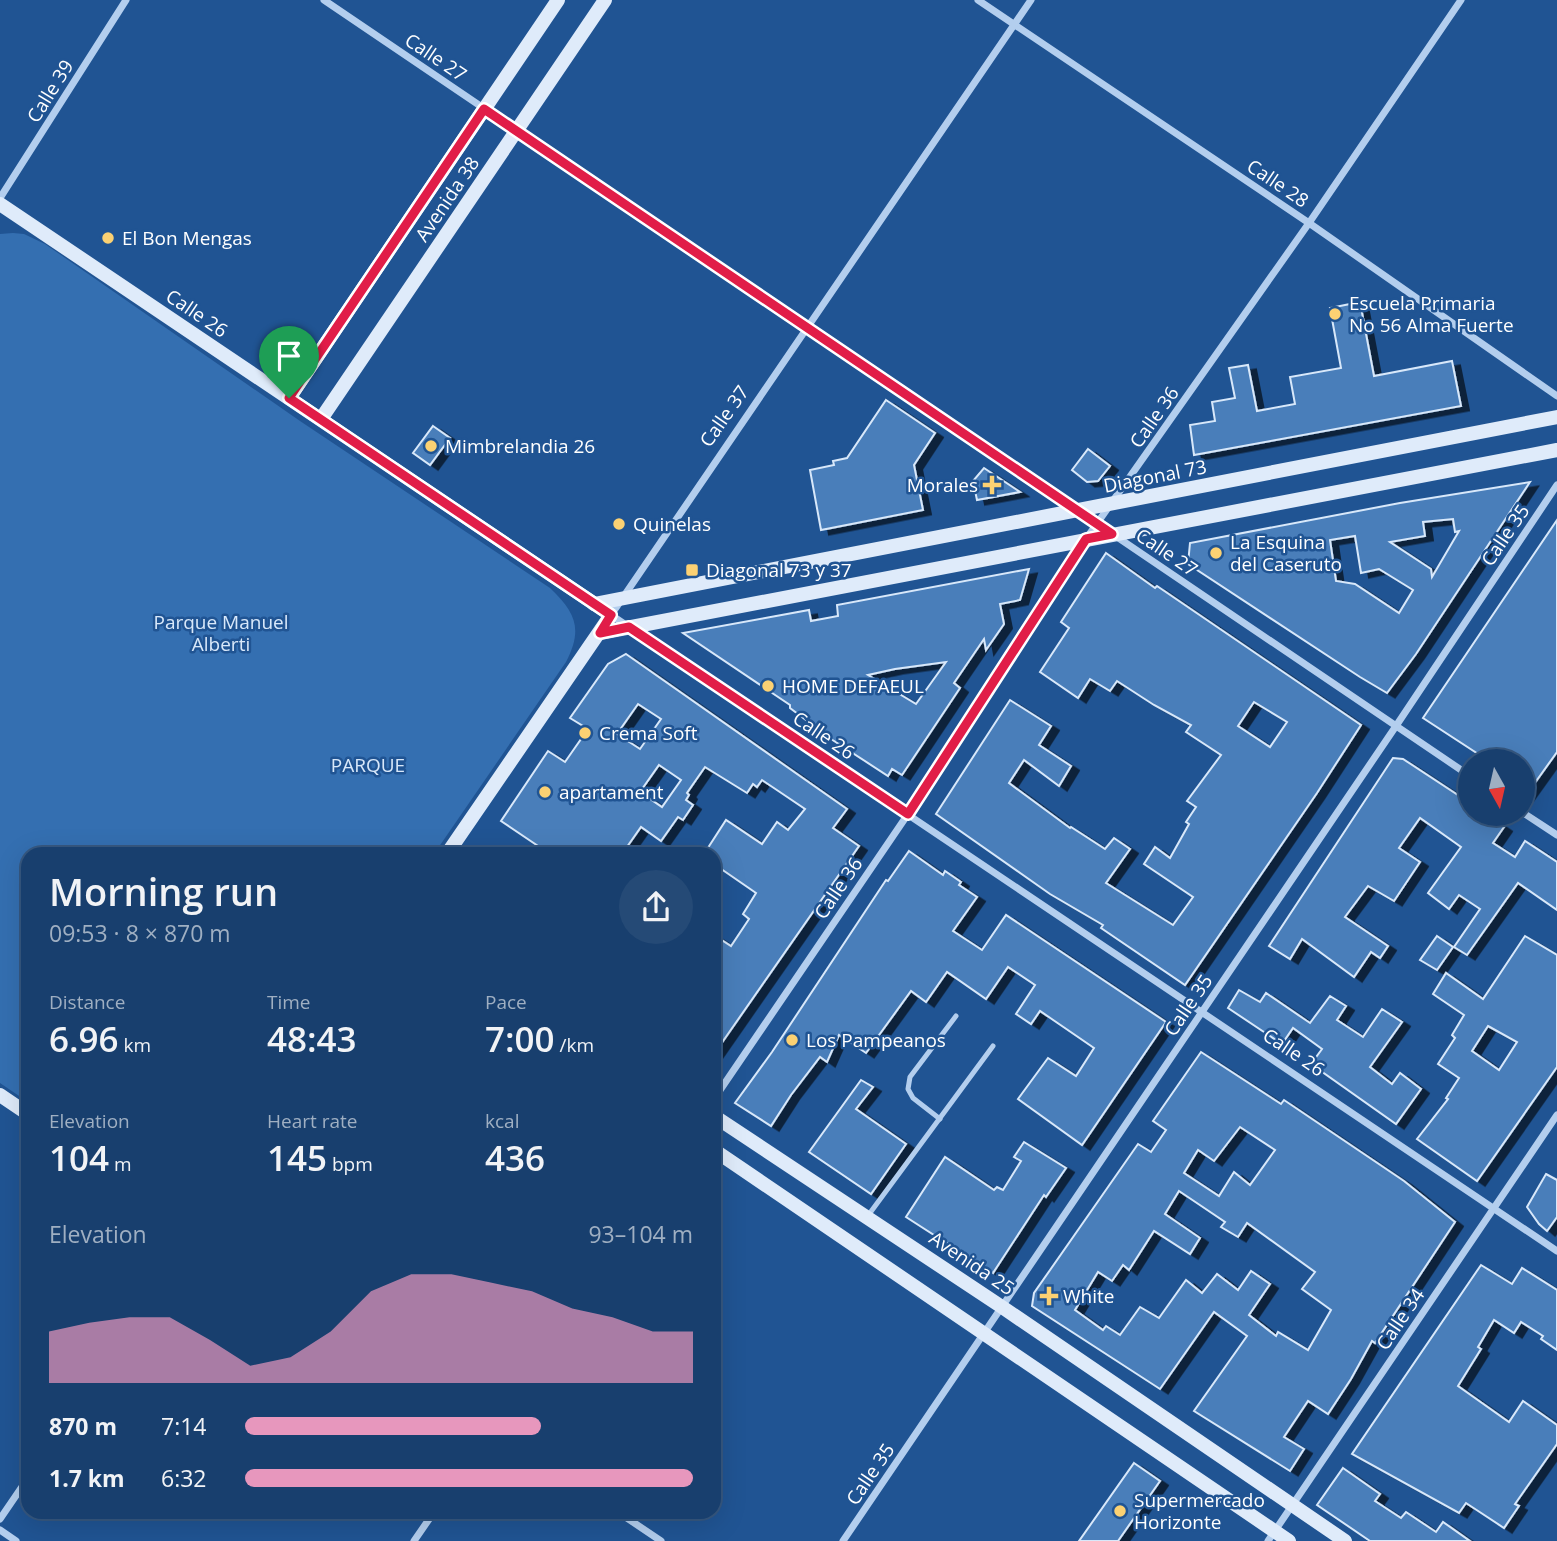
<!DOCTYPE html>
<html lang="en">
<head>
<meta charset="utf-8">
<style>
  :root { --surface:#183f6e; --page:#254a76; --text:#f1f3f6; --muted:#9fafc2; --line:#365881; --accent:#e797bd }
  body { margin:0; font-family:"Open Sans",sans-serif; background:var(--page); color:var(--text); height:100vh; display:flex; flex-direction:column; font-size:26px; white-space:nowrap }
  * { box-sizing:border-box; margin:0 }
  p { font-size:23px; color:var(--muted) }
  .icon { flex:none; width:38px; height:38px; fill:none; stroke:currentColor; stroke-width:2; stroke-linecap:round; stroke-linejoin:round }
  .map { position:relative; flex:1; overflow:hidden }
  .details { position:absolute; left:21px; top:847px; width:700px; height:672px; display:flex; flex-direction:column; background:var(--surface); border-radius:21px; box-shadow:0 7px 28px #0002,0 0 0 2px var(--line) }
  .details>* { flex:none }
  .needle { width:46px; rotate:172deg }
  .fabs { position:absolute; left:1458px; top:749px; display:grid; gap:14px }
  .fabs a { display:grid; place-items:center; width:77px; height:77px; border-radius:50%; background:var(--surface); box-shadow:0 7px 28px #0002,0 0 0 2px var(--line); font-size:35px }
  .pin { position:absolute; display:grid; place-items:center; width:60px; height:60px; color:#fff; margin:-72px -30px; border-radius:50% 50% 50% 0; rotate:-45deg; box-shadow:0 0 7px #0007 }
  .pin .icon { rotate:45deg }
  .round { display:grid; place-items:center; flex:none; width:74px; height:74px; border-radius:37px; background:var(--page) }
  .head { display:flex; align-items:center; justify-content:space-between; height:119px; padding:0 28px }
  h1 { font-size:38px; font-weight:600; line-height:52px }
  .metrics { display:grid; grid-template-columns:repeat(3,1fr); gap:10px; height:119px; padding:7px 28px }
  .metrics div { display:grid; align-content:center }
  .metrics b { font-size:35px; font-weight:600 }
  .metrics small { font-size:19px; font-weight:400 }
  .metrics p { font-size:19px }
  .chart { height:196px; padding:14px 28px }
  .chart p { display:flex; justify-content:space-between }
  .chart svg { width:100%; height:126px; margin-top:7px; fill:var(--accent); opacity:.7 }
  ul { padding:0 28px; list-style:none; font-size:23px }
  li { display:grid; grid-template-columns:112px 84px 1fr; align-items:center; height:52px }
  li i { height:18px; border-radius:9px; background:var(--accent) }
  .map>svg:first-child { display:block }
</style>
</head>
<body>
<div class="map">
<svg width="1557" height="1541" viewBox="0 0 1557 1541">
  <defs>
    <filter id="shadow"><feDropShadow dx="8" dy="4.5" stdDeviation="0" flood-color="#0009"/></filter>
  </defs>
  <rect width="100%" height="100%" fill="#205493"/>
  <!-- green -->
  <path fill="#346fb1" d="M 13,233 L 24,234 L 45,244 L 300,421 L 550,588 C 576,613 583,629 566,662 L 434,854 L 28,854 L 28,1102 L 0,1083 L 0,234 Z"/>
  <!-- building -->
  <g fill="#497eba" stroke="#d8e8fa" stroke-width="2" fill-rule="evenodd" filter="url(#shadow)">
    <polygon points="1360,302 1374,376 1452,361 1461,406 1194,455 1190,425 1215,421 1212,402 1235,398 1229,368 1248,365 1257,411 1295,404 1290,377 1341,368 1330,308"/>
    <polygon points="886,400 935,433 914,465 923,510 821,530 810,470 834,465 833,461 847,458"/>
    <polygon points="433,426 450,438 430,465 413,453"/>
    <polygon points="1088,449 1110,466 1098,481 1087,482 1072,470"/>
    <polygon points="984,468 1020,492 977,500 973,481"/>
    <path d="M 1530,482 L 1416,654 L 1387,693 L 1360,677 L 1188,564 L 1190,543 L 1400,503 ZM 1453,519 L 1455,532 L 1459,531 L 1432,577 L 1431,569 L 1390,542 L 1425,536 L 1423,522 ZM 1355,536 L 1361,573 L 1379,569 L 1413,590 L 1399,613 L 1355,584 L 1336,581 L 1330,540 Z"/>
    <polygon points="1557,520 1557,752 1522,801 1522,761 1489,761 1423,718"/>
    <path d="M 1106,553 L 1155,588 L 1157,586 L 1361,725 L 1317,793 L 1185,985 L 1101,928 L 1103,925 L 1050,894 L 936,814 L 1010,700 L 1051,726 L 1039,745 L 1071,766 L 1059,786 L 1024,760 L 1009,783 L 1070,828 L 1071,827 L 1105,849 L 1114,838 L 1130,849 L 1106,883 L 1173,925 L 1193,897 L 1144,864 L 1155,847 L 1170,858 L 1189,824 L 1186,822 L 1196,807 L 1187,801 L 1221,755 L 1186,732 L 1191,725 L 1154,705 L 1117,681 L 1110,691 L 1090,679 L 1078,698 L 1040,672 L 1069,628 L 1061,622 ZM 1254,702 L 1287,722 L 1270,747 L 1238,726 Z"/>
    <path d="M 1029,569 L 1020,600 L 1000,604 L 1004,624 L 986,650 L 984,639 L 954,683 L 960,688 L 902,775 L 892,769 L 888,776 L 831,739 L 790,708 L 790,705 L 683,633 L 809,610 L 811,621 L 838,616 L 837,605 ZM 946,662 L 916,704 L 868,675 L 895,669 Z"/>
    <path d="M 626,654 L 847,809 L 833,828 L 859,846 L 714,1054 L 714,935 L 731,946 L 749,919 L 743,914 L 756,893 L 714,864 L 714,854 L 704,854 L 726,820 L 762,844 L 777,822 L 788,830 L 805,809 L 762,780 L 757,787 L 753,784 L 747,793 L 705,767 L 687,793 L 689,795 L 686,800 L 693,805 L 683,820 L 678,817 L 661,841 L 641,827 L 622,854 L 550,854 L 501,821 L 548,751 L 565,762 L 588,729 L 570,718 L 608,664 ZM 638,704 L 661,719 L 640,749 L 617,734 ZM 659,765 L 681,780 L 662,807 L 640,792 Z"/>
    <polygon points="1393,758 1403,759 1470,803 1470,814 1485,814 1504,827 1493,843 1515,857 1525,841 1557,862 1557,910 1518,883 1467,955 1454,947 1480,909 1459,895 1449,909 1428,893 1461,847 1420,818 1399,848 1420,862 1394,901 1368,886 1345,917 1388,946 1380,958 1371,952 1354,977 1302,939 1290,959 1269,946"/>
    <polygon points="909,851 943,875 945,871 961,882 959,885 977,897 953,931 982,950 1006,915 1166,1022 1082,1145 1018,1099 1048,1058 1076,1076 1094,1048 1040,1011 1031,1024 1016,1014 1035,985 1008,967 986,999 947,972 926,1002 911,991 866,1053 839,1035 827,1062 820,1057 791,1095 771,1126 735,1103 772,1052 886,880 888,881"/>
    <polygon points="1437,936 1453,947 1437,970 1420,960"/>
    <path d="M 1525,936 L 1557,955 L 1557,1067 L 1477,1181 L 1417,1139 L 1448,1099 L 1446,1098 L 1459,1078 L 1438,1064 L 1455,1038 L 1452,1035 L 1464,1015 L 1433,994 L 1446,973 L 1483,999 ZM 1488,1026 L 1517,1042 L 1499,1070 L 1472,1051 Z"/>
    <polygon points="1239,990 1260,1002 1266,993 1310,1023 1330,996 1346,1006 1337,1020 1363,1037 1382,1009 1402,1022 1370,1067 1392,1084 1400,1073 1421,1089 1396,1124 1311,1064 1322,1049 1293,1028 1282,1044 1228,1008"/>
    <path d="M 1201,1052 L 1281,1104 L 1284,1100 L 1404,1181 L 1455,1222 L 1375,1343 L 1372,1341 L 1351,1379 L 1328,1414 L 1308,1401 L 1284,1437 L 1304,1449 L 1290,1471 L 1194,1411 L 1247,1336 L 1214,1312 L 1160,1389 L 1032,1306 L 1034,1293 L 1138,1144 L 1151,1152 L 1166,1130 L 1153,1121 ZM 1240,1127 L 1275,1150 L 1250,1185 L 1234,1172 L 1219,1196 L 1184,1173 L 1198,1150 L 1214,1161 ZM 1179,1191 L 1225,1222 L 1221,1227 L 1238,1237 L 1247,1223 L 1315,1272 L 1302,1289 L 1331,1310 L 1308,1350 L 1278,1332 L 1276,1336 L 1249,1315 L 1270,1284 L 1251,1271 L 1238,1290 L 1217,1274 L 1202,1293 L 1186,1280 L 1159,1318 L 1140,1307 L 1120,1335 L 1106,1326 L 1103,1330 L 1075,1310 L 1098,1272 L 1112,1281 L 1123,1265 L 1129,1270 L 1154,1231 L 1190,1254 L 1200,1238 L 1165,1214 Z"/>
    <polygon points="861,1080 873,1087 856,1109 906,1144 871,1194 809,1152"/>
    <polygon points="1024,1142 1066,1168 1046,1197 1044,1195 993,1273 906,1217 945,1157 994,1190 997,1187 1003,1190 1021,1161 1014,1157"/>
    <polygon points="1546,1174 1557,1180 1557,1217 1547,1231 1539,1224 1527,1207"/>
    <polygon points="1481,1265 1512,1284 1522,1268 1557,1290 1557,1350 1541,1339 1543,1336 1521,1322 1514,1333 1494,1320 1478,1347 1481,1349 1458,1386 1509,1422 1523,1401 1557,1425 1557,1444 1515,1504 1519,1506 1504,1528 1466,1503 1459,1513 1352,1454"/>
    <polygon points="1134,1463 1160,1481 1118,1541 1079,1541"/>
    <polygon points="1343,1468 1380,1494 1375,1501 1401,1518 1406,1512 1436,1532 1443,1522 1470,1541 1370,1541 1317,1505"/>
  </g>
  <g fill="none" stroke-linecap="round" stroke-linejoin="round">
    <!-- service -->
    <g stroke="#b3ceee" stroke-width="5">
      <polyline points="940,1119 913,1098 908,1089 910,1077 956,1016"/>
      <polyline points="867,1217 993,1046"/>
    </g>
    <!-- minor -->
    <g stroke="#b3ceee" stroke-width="7">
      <polyline points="324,0 1470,776"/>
      <polyline points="978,0 1309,223 1557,396"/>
      <polyline points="1031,0 611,615 1557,1251"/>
      <polyline points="0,198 126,0"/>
      <polyline points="1522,812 1557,835"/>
      <polyline points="714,1099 908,814 1086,539 1309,223 1461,0"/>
      <polyline points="618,1512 661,1541"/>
      <polyline points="0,1519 28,1478"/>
      <polyline points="0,1530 16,1541"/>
      <polyline points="414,1541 434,1512"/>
      <polyline points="843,1541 1396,726 1557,485"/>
      <polyline points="1268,1541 1557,1115"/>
    </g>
    <!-- secondary -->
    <g stroke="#dfebfa" stroke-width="14">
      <polyline points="0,204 611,615 447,854"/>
      <polyline points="289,398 558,0"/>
      <polyline points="321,419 605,0"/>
      <polyline points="594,604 1557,417"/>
      <polyline points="600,633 1557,450"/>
      <polyline points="0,1095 28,1114"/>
      <polyline points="714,1116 1002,1307 1345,1541"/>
      <polyline points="714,1150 1289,1541"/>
    </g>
  </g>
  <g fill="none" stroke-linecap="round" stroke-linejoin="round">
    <defs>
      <polygon id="route" points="484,109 1112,534 1086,539 908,814 629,627 600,633 611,615 289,398"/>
    </defs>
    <!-- route casing -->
    <use href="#route" stroke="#fff" stroke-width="14"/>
    <!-- route -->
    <use href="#route" stroke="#e11d48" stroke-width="9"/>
  </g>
  <!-- markers -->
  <g fill="#fbd173" stroke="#205493" stroke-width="2.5">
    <circle cx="108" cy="238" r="7"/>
    <circle cx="1335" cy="314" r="7"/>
    <circle cx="431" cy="446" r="7"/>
    <path d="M988.5 474.5h7v7h7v7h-7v7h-7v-7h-7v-7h7z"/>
    <circle cx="619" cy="524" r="7"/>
    <circle cx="1216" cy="553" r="7"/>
    <rect x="685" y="563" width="14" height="14" rx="3.5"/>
    <circle cx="768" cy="686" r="7"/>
    <circle cx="585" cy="733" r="7"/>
    <circle cx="545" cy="792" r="7"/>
    <circle cx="792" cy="1040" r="7"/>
    <path d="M1045.5 1285.5h7v7h7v7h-7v7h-7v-7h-7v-7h7z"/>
    <circle cx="1120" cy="1511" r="7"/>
  </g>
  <g text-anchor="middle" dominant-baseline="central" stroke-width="5" stroke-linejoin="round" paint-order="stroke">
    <!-- street labels -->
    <g font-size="19" fill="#fff" stroke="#205493">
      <text transform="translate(436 57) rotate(34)">Calle 27</text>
      <text transform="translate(50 91) rotate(-58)">Calle 39</text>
      <text transform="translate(1278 183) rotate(34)">Calle 28</text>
      <text transform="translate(447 199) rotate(-56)">Avenida 38</text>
      <text transform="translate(197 313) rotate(34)">Calle 26</text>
      <text transform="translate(724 416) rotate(-55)">Calle 37</text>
      <text transform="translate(1154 417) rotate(-55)">Calle 36</text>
      <text transform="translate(1155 476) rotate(-11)">Diagonal 73</text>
      <text transform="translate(1505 535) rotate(-56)">Calle 35</text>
      <text transform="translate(1167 552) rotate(34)">Calle 27</text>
      <text transform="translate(824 735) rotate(34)">Calle 26</text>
      <text transform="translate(838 888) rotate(-56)">Calle 36</text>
      <text transform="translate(1188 1005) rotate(-56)">Calle 35</text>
      <text transform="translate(1294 1052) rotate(34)">Calle 26</text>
      <text transform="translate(972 1263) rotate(34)">Avenida 25</text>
      <text transform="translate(1400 1319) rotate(-56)">Calle 34</text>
      <text transform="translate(870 1474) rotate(-56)">Calle 35</text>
    </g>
    <!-- poi labels -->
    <g font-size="19" fill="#fff" stroke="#205493" text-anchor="start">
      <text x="122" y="238">El Bon Mengas</text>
      <text x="1349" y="303">Escuela Primaria<tspan x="1349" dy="22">No 56 Alma Fuerte</tspan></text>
      <text x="445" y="446">Mimbrelandia 26</text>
      <text x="978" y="485" text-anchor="end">Morales</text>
      <text x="633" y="524">Quinelas</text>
      <text x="1230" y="542">La Esquina<tspan x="1230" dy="22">del Caseruto</tspan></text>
      <text x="706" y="570">Diagonal 73 y 37</text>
      <text x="782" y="686">HOME DEFAEUL</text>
      <text x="599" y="733">Crema Soft</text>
      <text x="559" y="792">apartament</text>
      <text x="806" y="1040">Los Pampeanos</text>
      <text x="1063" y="1296">White</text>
      <text x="1134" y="1500">Supermercado<tspan x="1134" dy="22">Horizonte</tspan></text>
    </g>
    <!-- park labels -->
    <g font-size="19" fill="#d8e8fa" stroke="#205493">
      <text x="221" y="622">Parque Manuel<tspan x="221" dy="22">Alberti</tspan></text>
      <text x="368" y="765">PARQUE</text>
    </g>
  </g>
</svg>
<div class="fabs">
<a><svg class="needle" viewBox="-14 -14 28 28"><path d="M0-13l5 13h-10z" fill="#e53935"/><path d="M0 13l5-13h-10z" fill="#9fafc2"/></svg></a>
</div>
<div class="pin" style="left:289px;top:398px;background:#1e9e55"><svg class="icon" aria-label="arrive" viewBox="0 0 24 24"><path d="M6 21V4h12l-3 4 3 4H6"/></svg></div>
<section class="details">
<div class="head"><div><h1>Morning run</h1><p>09:53 · 8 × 870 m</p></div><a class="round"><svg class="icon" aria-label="share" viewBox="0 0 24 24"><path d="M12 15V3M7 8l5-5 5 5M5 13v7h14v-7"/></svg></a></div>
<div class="metrics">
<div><p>Distance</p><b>6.96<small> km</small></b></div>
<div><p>Time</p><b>48:43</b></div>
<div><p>Pace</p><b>7:00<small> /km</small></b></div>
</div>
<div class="metrics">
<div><p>Elevation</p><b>104<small> m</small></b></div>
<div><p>Heart rate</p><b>145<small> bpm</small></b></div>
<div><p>kcal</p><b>436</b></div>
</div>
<div class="chart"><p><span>Elevation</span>93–104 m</p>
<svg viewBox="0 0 160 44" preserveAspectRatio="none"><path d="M0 44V26L10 23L20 21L30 21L40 29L50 38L60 35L70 26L80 12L90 6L100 6L110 9L120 12L130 18L140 21L150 26L160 26V44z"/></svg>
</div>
<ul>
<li><b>870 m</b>7:14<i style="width:66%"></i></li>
<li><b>1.7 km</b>6:32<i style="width:100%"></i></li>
</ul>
</section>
</div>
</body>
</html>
